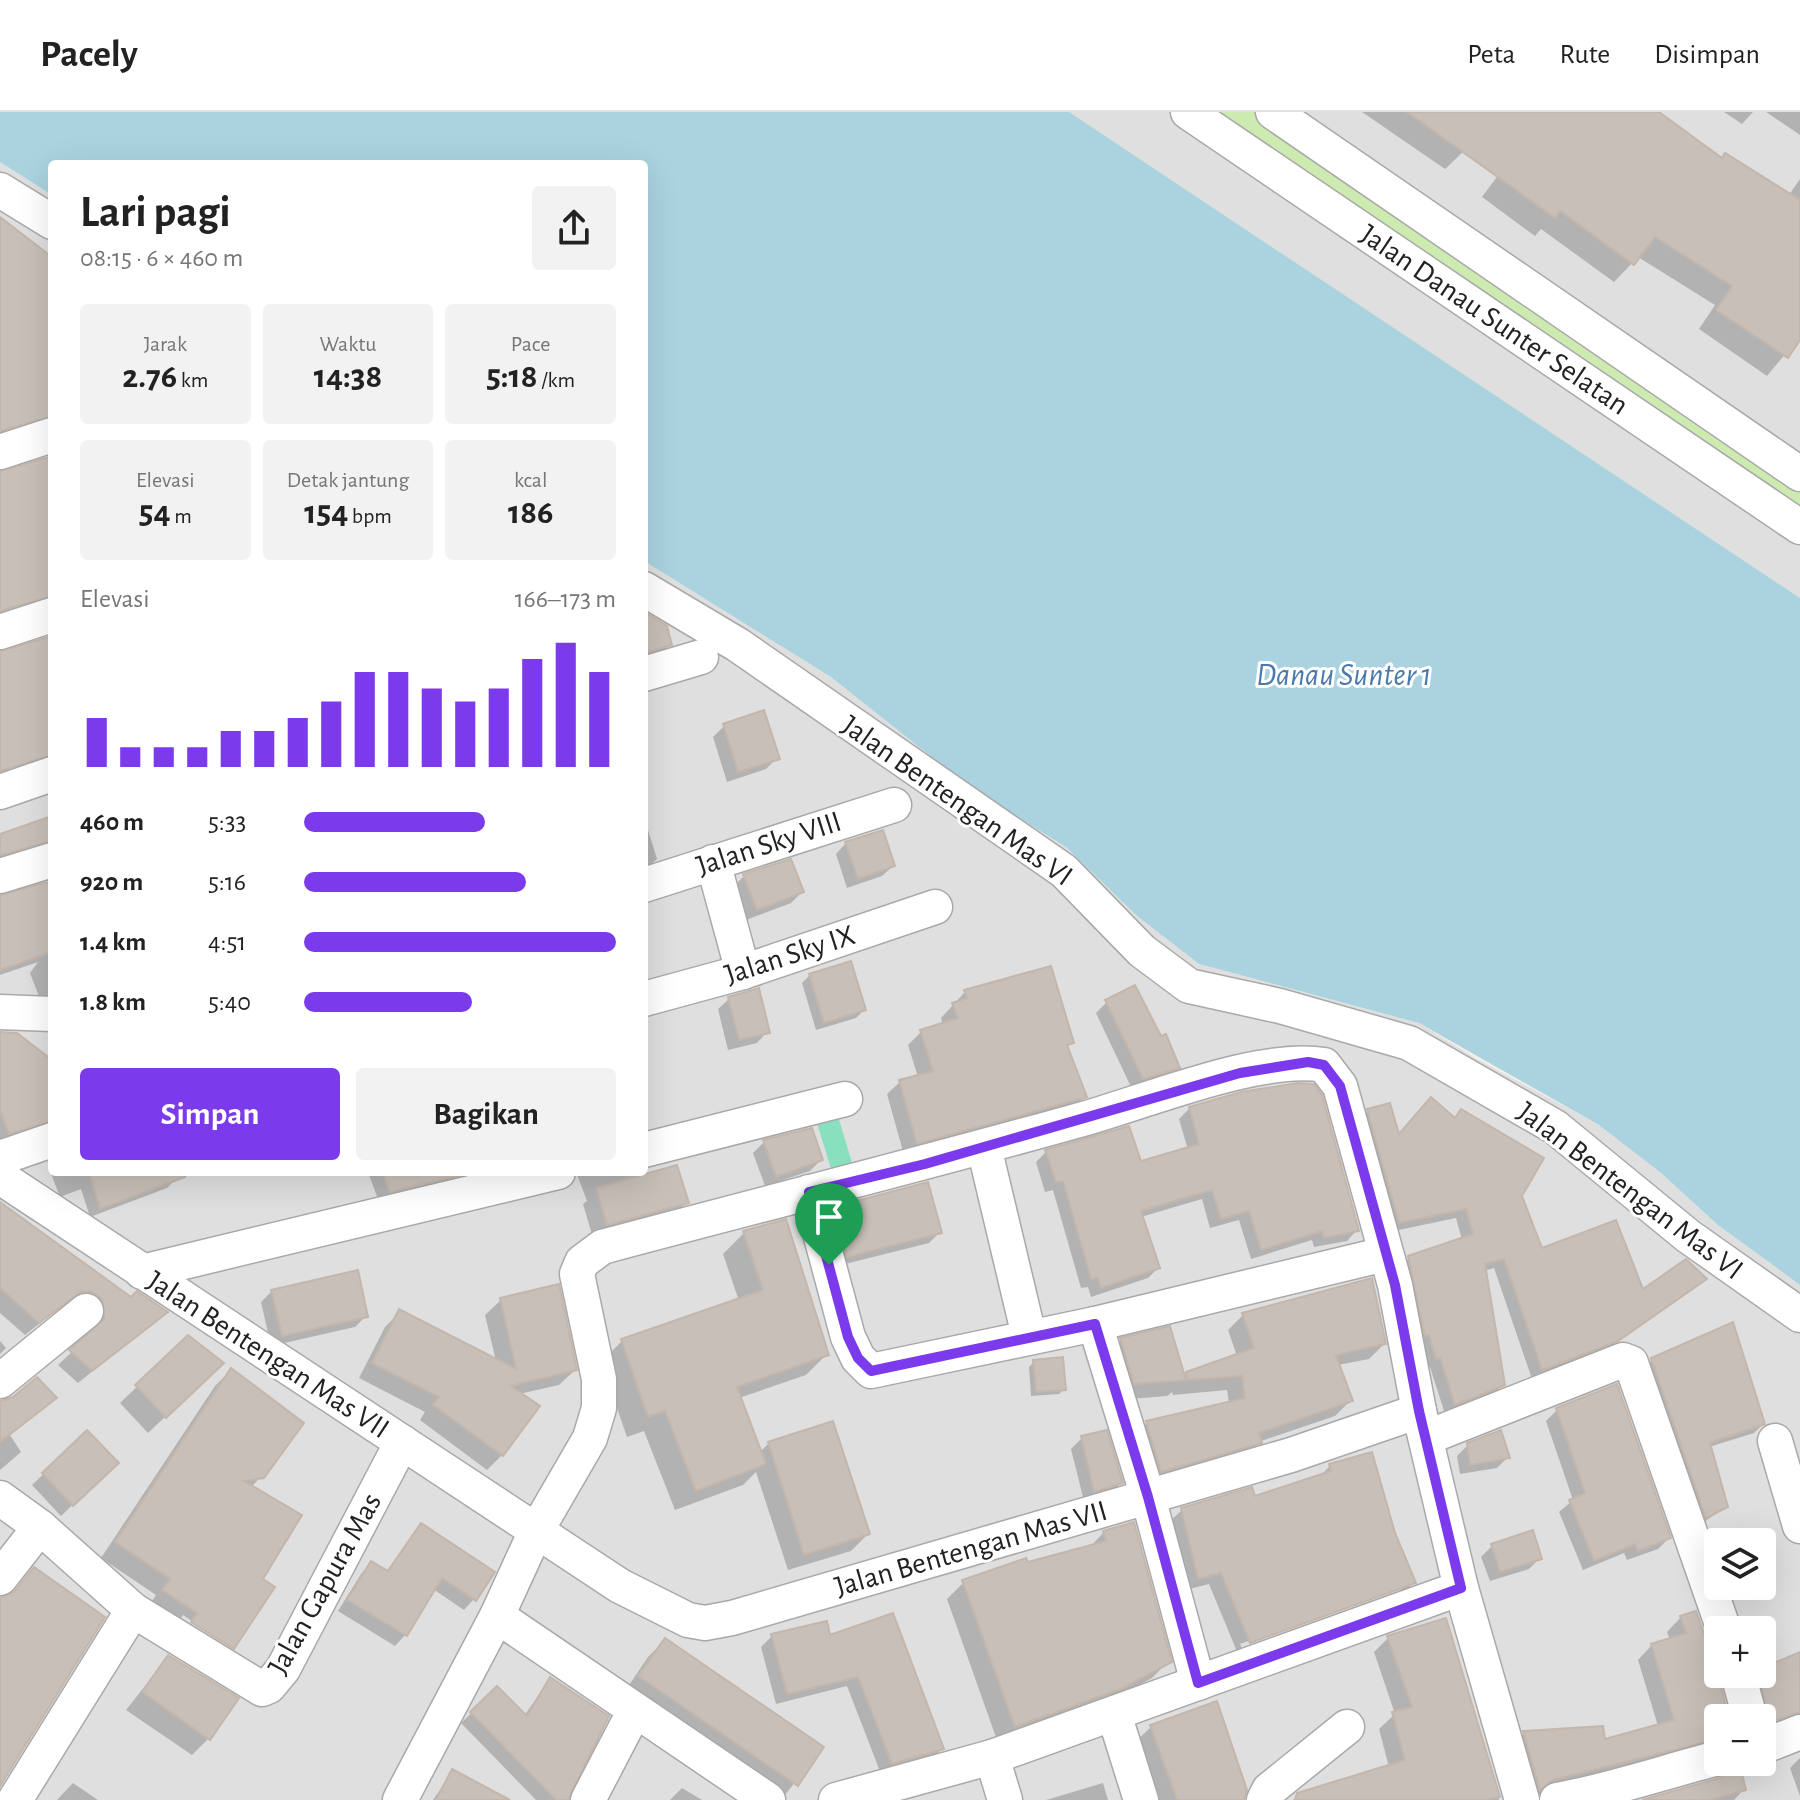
<!DOCTYPE html>
<html lang="id">
<head>
<meta charset="utf-8">
<style>
  :root { --surface:#fff; --page:#f2f2f2; --text:#222; --muted:#767676; --line:#e0e0e0; --accent:#7c3aed }
  body { margin:0; font-family:"Alegreya Sans",sans-serif; background:var(--page); color:var(--text); height:100vh; display:flex; flex-direction:column; font-size:30px; white-space:nowrap }
  * { box-sizing:border-box; margin:0 }
  p { font-size:26px; color:var(--muted) }
  .icon { flex:none; width:44px; height:44px; fill:none; stroke:currentColor; stroke-width:2; stroke-linecap:round; stroke-linejoin:round }
  .map { position:relative; flex:1; overflow:hidden }
  .drawer { position:absolute; left:48px; top:48px; width:600px; height:1016px; display:flex; flex-direction:column; background:var(--surface); border-radius:8px; box-shadow:0 8px 32px #0002 }
  .drawer>* { flex:none }
  .fabs { position:absolute; left:1704px; top:1416px; display:grid; gap:16px }
  .fabs a { display:grid; place-items:center; width:72px; height:72px; border-radius:8px; background:var(--surface); box-shadow:0 8px 32px #0002; font-size:40px }
  .pin { position:absolute; display:grid; place-items:center; width:68px; height:68px; color:#fff; margin:-82px -34px; border-radius:50% 50% 50% 0; rotate:-45deg; box-shadow:0 0 8px #0007 }
  .pin .icon { rotate:45deg }
  .round { display:grid; place-items:center; flex:none; width:84px; height:84px; border-radius:8px; background:var(--page) }
  .overview { display:flex; align-items:center; justify-content:space-between; height:136px; padding:0 32px }
  h1 { font-size:44px; font-weight:700; line-height:60px }
  .stats { display:grid; grid-template-columns:repeat(3,1fr); gap:12px; height:136px; padding:8px 32px }
  .stats div { display:grid; align-content:center; border-radius:8px; background:var(--page); text-align:center }
  .stats b { font-size:34px; font-weight:700 }
  .stats small { font-size:22px; font-weight:400 }
  .stats p { font-size:22px }
  .chart { height:224px; padding:16px 32px }
  .chart p { display:flex; justify-content:space-between }
  .chart svg { width:100%; height:144px; margin-top:8px; stroke:var(--accent); stroke-width:6 }
  .primary-button { display:flex; gap:16px; margin-top:auto; padding:16px 32px }
  .primary-button a { flex:1; height:92px; border-radius:8px; background:var(--accent); color:#fff; font-size:32px; font-weight:700; line-height:92px; text-align:center }
  .primary-button a+a { background:var(--page); color:var(--text) }
  ul { padding:0 32px; list-style:none; font-size:26px }
  li { display:grid; grid-template-columns:128px 96px 1fr; align-items:center; height:60px }
  li i { height:20px; border-radius:10px; background:var(--accent) }
  header { display:flex; align-items:center; gap:48px; box-sizing:border-box; height:112px; padding:0 40px; background:var(--surface); border-bottom:2px solid var(--line) }
  header strong { font-size:38px }
  nav { display:flex; gap:44px; margin-inline-start:auto; font-size:28px }
  .map>svg:first-child { display:block }
</style>
</head>
<body>
<header>
<strong>Pacely</strong>
<nav><a>Peta</a><a>Rute</a><a>Disimpan</a></nav>
</header>
<div class="map">
<svg width="1800" height="1688" viewBox="0 0 1800 1688">
  <rect width="100%" height="100%" fill="#f2efe9"/>
  <!-- residential -->
  <g fill="#e0dfdf" fill-rule="evenodd">
    <polygon points="1069,0 1800,0 1800,486"/>
    <path d="M 0,50 L 52,83 L 52,1060 L 644,1060 L 644,449 L 831,565 L 973,678 L 1066,735 L 1136,803 L 1199,852 L 1419,911 L 1475,946 L 1599,1013 L 1661,1061 L 1718,1113 L 1800,1173 L 1800,1688 L 0,1688 ZM 1718,1430 L 1762,1430 L 1762,1474 L 1718,1474 ZM 1718,1518 L 1762,1518 L 1762,1562 L 1718,1562 ZM 1718,1606 L 1762,1606 L 1762,1650 L 1718,1650 Z"/>
  </g>
  <!-- grass -->
  <polygon fill="#cdebb0" points="1188,0 1273,0 1800,362 1800,415"/>
  <!-- pitch -->
  <polygon fill="#88e0be" points="837,1001 853,1054 832,1060 816,1008"/>
  <!-- water -->
  <polygon fill="#aad3df" points="0,0 1069,0 1800,486 1800,1173 1718,1113 1661,1061 1599,1013 1419,911 1199,852 1136,803 1066,735 973,678 831,565 644,449 644,52 52,52 52,83 0,50"/>
  <!-- shadow -->
  <g fill="#0003" fill-rule="evenodd">
    <polygon points="1362,0 1490,0 1464,39 1445,57"/>
    <polygon points="1545,0 1651,0 1721,48 1789,83 1800,67 1800,224 1767,264 1699,217 1715,193 1638,145 1614,170 1541,117 1535,124 1482,85"/>
    <polygon points="1724,0 1753,0 1742,12"/>
    <polygon points="1766,0 1800,0 1800,23"/>
    <polygon points="0,107 52,147 52,318 0,328"/>
    <polygon points="52,346 52,498 0,508 0,361"/>
    <polygon points="644,508 670,532 660,542 644,547"/>
    <polygon points="52,526 52,657 0,665 0,541"/>
    <polygon points="724,614 777,646 766,657 727,670 713,625"/>
    <polygon points="644,705 657,747 644,758"/>
    <polygon points="52,706 52,742 0,749 0,724"/>
    <polygon points="846,731 893,754 882,764 847,776 836,742"/>
    <polygon points="790,749 802,780 791,791 746,808 733,775 744,764"/>
    <polygon points="52,771 52,886 41,890 30,861 38,850 0,863 0,784"/>
    <polygon points="810,863 864,898 856,906 816,918 802,871"/>
    <polygon points="965,880 1071,931 1066,936 1084,985 1072,997 904,1043 887,982 900,970 918,965 908,933 921,920 943,913 941,906"/>
    <polygon points="729,887 767,920 757,931 728,938 718,897"/>
    <polygon points="1107,890 1177,955 1166,966 1132,977 1096,901"/>
    <polygon points="0,922 52,951 52,1021 0,1030"/>
    <polygon points="1190,996 1357,1118 1347,1129 1314,1135 1312,1128 1251,1147 1239,1108 1210,1116 1202,1087 1141,1105 1158,1156 1148,1166 1091,1185 1088,1175 1081,1176 1053,1078 1045,1080 1036,1050 1046,1040 1139,1052 1188,1038 1179,1007"/>
    <polygon points="1368,999 1398,1025 1453,1007 1461,999 1520,1084 1541,1139 1642,1180 1704,1167 1605,1239 1532,1267 1494,1156 1484,1159 1503,1272 1493,1283 1445,1302 1430,1255 1426,1256 1399,1157 1409,1146 1462,1128 1456,1106 1389,1120 1358,1009"/>
    <polygon points="764,1030 821,1048 810,1059 765,1074 753,1041"/>
    <polygon points="52,1056 52,1060 175,1060 177,1066 167,1076 90,1105 81,1077 60,1085 50,1059"/>
    <polygon points="644,1059 686,1091 672,1105 593,1126 583,1092 587,1089 576,1060"/>
    <polygon points="368,1060 456,1060 457,1063 447,1073 379,1090"/>
    <polygon points="0,1093 131,1187 165,1200 78,1271 58,1253 92,1221 93,1209 80,1193 59,1196 25,1223 0,1201"/>
    <polygon points="835,1097 940,1120 929,1131 837,1154 824,1107"/>
    <polygon points="744,1121 827,1242 806,1263 739,1286 760,1340 769,1331 868,1422 851,1439 788,1458 756,1360 743,1373 675,1398 644,1319 627,1325 601,1250 622,1229 739,1189 723,1142"/>
    <polygon points="272,1179 366,1204 355,1215 271,1234 261,1190"/>
    <polygon points="501,1188 575,1258 559,1273 519,1282 502,1343 487,1358 420,1308 425,1300 359,1266 385,1215 400,1200 496,1249 485,1203"/>
    <polygon points="1243,1203 1384,1232 1369,1247 1338,1253 1350,1289 1335,1304 1261,1329 1245,1345 1146,1374 1132,1326 1147,1311 1229,1292 1227,1278 1173,1283 1172,1280 1167,1284 1118,1288 1105,1245 1121,1228 1183,1265 1237,1244 1228,1218"/>
    <polygon points="188,1226 205,1267 148,1321 120,1291"/>
    <polygon points="0,1229 6,1236 0,1242"/>
    <polygon points="1652,1248 1763,1312 1754,1321 1709,1335 1726,1395 1698,1414 1643,1257"/>
    <polygon points="1034,1250 1064,1277 1059,1282 1031,1284 1029,1255"/>
    <polygon points="231,1258 262,1364 251,1375 261,1468 272,1475 232,1536 183,1503 181,1506 231,1537 217,1551 148,1495 156,1483 101,1446 215,1274"/>
    <polygon points="37,1267 54,1286 10,1323 21,1340 0,1358 0,1289 4,1291"/>
    <polygon points="1557,1298 1669,1426 1658,1437 1627,1448 1624,1441 1583,1458 1559,1400 1573,1388 1546,1309"/>
    <polygon points="87,1321 116,1351 61,1404 32,1373"/>
    <polygon points="1082,1326 1121,1371 1110,1381 1084,1389 1071,1337"/>
    <polygon points="1468,1333 1508,1345 1497,1356 1460,1362 1457,1344"/>
    <path d="M 1330,1354 L 1393,1422 L 1414,1470 L 1402,1483 L 1238,1542 L 1209,1472 L 1186,1478 L 1169,1410 L 1182,1398 L 1253,1387 L 1319,1365 ZM 1401,1474 L 1401,1478 L 1242,1536 L 1240,1532 Z"/>
    <polygon points="421,1413 474,1487 464,1498 433,1477 405,1523 395,1534 338,1499 361,1462 371,1451 386,1460"/>
    <polygon points="1104,1420 1169,1549 1152,1566 1105,1592 998,1631 947,1487 964,1470 1089,1436"/>
    <polygon points="1492,1434 1540,1446 1529,1457 1490,1469 1481,1445"/>
    <polygon points="1681,1505 1704,1526 1727,1606 1718,1606 1718,1648 1697,1640 1537,1682 1510,1635 1524,1621 1603,1629 1658,1614 1638,1548 1652,1533 1670,1528 1667,1520"/>
    <polygon points="1445,1509 1499,1688 1292,1688 1389,1655 1379,1617 1395,1602 1374,1540 1388,1526"/>
    <polygon points="772,1524 829,1525 942,1637 931,1648 881,1662 847,1574 776,1592 761,1535"/>
    <polygon points="665,1528 822,1636 781,1688 623,1582 648,1545"/>
    <polygon points="1800,1541 1800,1621 1762,1622 1744,1574 1756,1562 1762,1562 1762,1558"/>
    <polygon points="168,1545 208,1627 192,1643 126,1598"/>
    <polygon points="550,1567 566,1688 536,1688 461,1611 497,1577 524,1604"/>
    <polygon points="1151,1615 1243,1688 1154,1688 1134,1631"/>
    <polygon points="1800,1646 1800,1684 1790,1656"/>
    <polygon points="1736,1650 1744,1677 1734,1688 1649,1688 1722,1668"/>
    <polygon points="452,1660 506,1688 433,1688"/>
    <polygon points="73,1671 98,1688 57,1688"/>
    <polygon points="1103,1671 1108,1688 1046,1688"/>
    <polygon points="682,1676 702,1688 670,1688"/>
  </g>
  <!-- building -->
  <g fill="#c7bfb8" stroke="#c4b6ab" stroke-width="2">
    <polygon points="1407,0 1659,0 1722,46 1725,41 1800,88 1800,228 1788,246 1716,198 1732,174 1655,125 1634,153 1560,99 1555,106"/>
    <polygon points="0,105 52,145 52,304 0,319"/>
    <polygon points="52,344 52,484 0,499 0,359"/>
    <polygon points="644,500 667,514 672,533 644,541"/>
    <polygon points="52,524 52,643 0,659 0,539"/>
    <polygon points="764,598 780,647 738,660 723,612"/>
    <polygon points="52,704 52,729 0,743 0,722"/>
    <polygon points="883,718 895,754 858,767 845,730"/>
    <polygon points="791,747 804,780 757,798 743,762"/>
    <polygon points="52,769 52,840 0,858 0,783"/>
    <polygon points="851,849 866,898 824,911 809,862"/>
    <polygon points="1051,854 1074,931 1067,933 1087,985 917,1032 899,968 933,959 920,918 958,906 952,891 967,886 964,878"/>
    <polygon points="1135,873 1161,924 1166,922 1180,956 1143,967 1105,888"/>
    <polygon points="759,876 770,921 739,928 728,885"/>
    <polygon points="0,920 17,921 52,948 52,1009 9,1022 0,999"/>
    <polygon points="1298,971 1314,972 1322,983 1359,1119 1324,1126 1322,1119 1261,1138 1249,1099 1221,1107 1212,1078 1141,1099 1160,1156 1101,1176 1098,1166 1091,1167 1063,1069 1056,1070 1045,1038 1129,1014 1141,1049 1199,1032 1189,995 1241,980"/>
    <polygon points="1431,985 1455,1006 1461,997 1544,1046 1522,1084 1542,1136 1616,1108 1643,1177 1686,1147 1707,1167 1618,1229 1542,1258 1504,1147 1485,1152 1505,1273 1455,1293 1440,1246 1436,1247 1429,1223 1425,1224 1408,1144 1473,1122 1466,1097 1399,1111 1367,997 1390,991 1399,1022"/>
    <polygon points="812,1016 823,1048 776,1065 763,1028"/>
    <polygon points="677,1053 689,1091 607,1113 596,1076"/>
    <polygon points="89,1060 185,1060 185,1065 100,1097"/>
    <polygon points="382,1060 465,1060 466,1062 390,1080"/>
    <polygon points="928,1070 942,1121 847,1145 834,1095"/>
    <polygon points="0,1090 131,1185 137,1179 168,1200 92,1259 69,1238 104,1207 102,1187 92,1180 82,1179 39,1211 0,1176"/>
    <polygon points="786,1107 829,1243 737,1275 766,1352 696,1379 665,1299 648,1305 621,1227 763,1178 743,1119"/>
    <polygon points="358,1158 368,1205 282,1224 271,1178"/>
    <polygon points="1372,1166 1386,1232 1336,1243 1353,1289 1259,1321 1262,1331 1161,1360 1146,1309 1245,1286 1242,1264 1187,1268 1186,1260 1254,1236 1242,1201"/>
    <polygon points="559,1172 577,1258 511,1274 540,1294 503,1344 433,1293 439,1285 372,1251 399,1197 516,1257 500,1186"/>
    <polygon points="1733,1210 1765,1312 1710,1331 1728,1395 1706,1406 1651,1246"/>
    <polygon points="1170,1214 1186,1268 1134,1272 1120,1226"/>
    <polygon points="188,1223 224,1251 166,1306 135,1273"/>
    <polygon points="1063,1245 1066,1278 1036,1280 1033,1248"/>
    <polygon points="231,1256 304,1311 264,1366 244,1369 302,1403 263,1467 275,1475 234,1537 191,1510 197,1501 162,1478 170,1467 115,1430"/>
    <polygon points="37,1265 57,1286 0,1330 0,1289 13,1285"/>
    <polygon points="1617,1272 1671,1426 1638,1439 1635,1432 1594,1449 1569,1388 1585,1381 1556,1296"/>
    <polygon points="833,1309 870,1422 804,1443 768,1330"/>
    <polygon points="87,1318 119,1351 73,1394 42,1361"/>
    <polygon points="1107,1318 1123,1371 1094,1380 1081,1324"/>
    <polygon points="1501,1318 1510,1346 1470,1353 1467,1331"/>
    <polygon points="1372,1340 1395,1421 1416,1471 1250,1531 1221,1461 1198,1467 1181,1396 1252,1375 1255,1384 1331,1359 1329,1352"/>
    <polygon points="1134,1410 1172,1550 1123,1576 1015,1615 962,1468 1026,1446 1028,1450 1106,1429 1103,1419"/>
    <polygon points="421,1411 495,1460 476,1489 442,1466 407,1524 347,1488 371,1449 388,1459"/>
    <polygon points="1533,1418 1542,1447 1500,1460 1491,1432"/>
    <polygon points="34,1455 105,1505 0,1674 0,1486 15,1479"/>
    <polygon points="1696,1499 1705,1525 1718,1537 1719,1567 1729,1606 1718,1606 1718,1627 1553,1668 1540,1678 1523,1619 1603,1614 1605,1627 1674,1608 1651,1532 1686,1521 1680,1504"/>
    <polygon points="893,1501 944,1637 892,1652 858,1565 787,1582 771,1522 827,1509 830,1523"/>
    <polygon points="1446,1506 1500,1685 1485,1688 1295,1688 1297,1681 1405,1648 1392,1600 1412,1595 1387,1524"/>
    <polygon points="665,1526 824,1635 798,1674 638,1564"/>
    <polygon points="1800,1540 1800,1600 1769,1611 1759,1562 1762,1562 1762,1556"/>
    <polygon points="168,1543 239,1586 210,1628 142,1580"/>
    <polygon points="550,1565 609,1604 568,1688 556,1688 470,1600 497,1574 527,1604"/>
    <polygon points="1217,1589 1247,1678 1244,1688 1177,1688 1150,1613"/>
    <polygon points="1739,1650 1746,1678 1710,1688 1642,1688 1723,1665"/>
    <polygon points="452,1657 510,1688 436,1688"/>
  </g>
  <g fill="none" stroke-linecap="round" stroke-linejoin="round">
    <defs>
      <g id="minor">
        <polyline points="1188,0 1800,415"/>
        <polyline points="1273,0 1800,362"/>
        <polyline points="0,78 52,110"/>
        <polyline points="0,340 52,323"/>
        <polyline points="644,477 738,533 1064,759 1142,839 1189,874 1280,894 1409,931 1555,1015 1688,1124 1800,1203"/>
        <polyline points="0,520 52,503"/>
        <polyline points="644,562 701,545"/>
        <polyline points="0,680 52,662"/>
        <polyline points="713,750 743,860"/>
        <polyline points="0,764 52,748"/>
        <polyline points="644,773 894,693"/>
        <polyline points="644,887 743,860 935,795"/>
        <polyline points="0,900 52,902"/>
        <polyline points="984,1035 1029,1224"/>
        <polyline points="644,1038 845,987"/>
        <polyline points="0,1046 52,1028"/>
        <polyline points="0,1065 620,1474 688,1508 705,1511 732,1506 1291,1343 1419,1299"/>
        <polyline points="809,1080 848,1225 858,1246 871,1259 1095,1212 1385,1142"/>
        <polyline points="142,1160 558,1060"/>
        <polyline points="1095,1212 1148,1385 1198,1571"/>
        <polyline points="0,1269 86,1199"/>
        <polyline points="1428,1325 1623,1248 1631,1251 1724,1518"/>
        <polyline points="1775,1329 1800,1414"/>
        <polyline points="0,1386 40,1415 133,1498 262,1577 269,1574 283,1557 402,1330"/>
        <polyline points="0,1466 40,1415"/>
        <polyline points="497,1504 768,1688"/>
        <polyline points="1738,1562 1750,1606"/>
        <polyline points="1114,1602 1141,1688"/>
        <polyline points="1762,1635 1800,1620"/>
        <polyline points="992,1645 1005,1688"/>
        <polyline points="15,1688 133,1498"/>
        <path d="M 400,1688 L 497,1504 L 535,1421 L 590,1326 L 599,1296 L 599,1267 L 577,1162 L 582,1150 L 602,1135 C 762,1092 923,1052 1083,1007 C 1148,989 1260,942 1324,953 L 1340,974 L 1395,1173 L 1419,1299 L 1461,1476 L 1522,1688"/>
        <polyline points="588,1688 635,1598"/>
        <polyline points="836,1688 992,1645 1461,1476"/>
        <polyline points="1264,1688 1269,1678 1347,1615"/>
        <path d="M 1557,1688 C 1612,1678 1664,1660 1718,1646"/>
      </g>
    </defs>
    <!-- minor casing -->
    <use href="#minor" stroke="#a9a9a9" stroke-width="37"/>
    <!-- minor -->
    <use href="#minor" stroke="#fff" stroke-width="34"/>
  </g>
  <g fill="none" stroke-linecap="round" stroke-linejoin="round">
    <defs>
      <polygon id="route" points="1308,950 1324,953 1340,974 1395,1173 1419,1299 1461,1476 1198,1571 1148,1385 1095,1212 871,1259 858,1246 848,1225 809,1080 925,1052 1240,961"/>
    </defs>
    <!-- route casing -->
    <use href="#route" stroke="#fff" stroke-width="16"/>
    <!-- route -->
    <use href="#route" stroke="#7c3aed" stroke-width="10"/>
  </g>
  <g text-anchor="middle" dominant-baseline="central" stroke-width="6" stroke-linejoin="round" paint-order="stroke">
    <!-- street labels -->
    <g font-size="30" fill="#222" stroke="#fff">
      <text transform="translate(1494 208) rotate(34)">Jalan Danau Sunter Selatan</text>
      <text transform="translate(957 689) rotate(35)">Jalan Bentengan Mas VI</text>
      <text transform="translate(769 732) rotate(-18)">Jalan Sky VIII</text>
      <text transform="translate(790 843) rotate(-18)">Jalan Sky IX</text>
      <text transform="translate(1630 1079) rotate(37)">Jalan Bentengan Mas VI</text>
      <text transform="translate(268 1243) rotate(33)">Jalan Bentengan Mas VII</text>
      <text transform="translate(971 1437) rotate(-16)">Jalan Bentengan Mas VII</text>
      <text transform="translate(325 1472) rotate(-61)">Jalan Gapura Mas</text>
    </g>
    <!-- water labels -->
    <g font-size="32" font-style="italic" fill="#4a7aab" stroke="#fff">
      <text x="1344" y="563">Danau Sunter 1</text>
    </g>
  </g>
</svg>
<div class="fabs">
<a><svg class="icon" aria-label="layers" viewBox="0 0 24 24"><path d="M12 4l9 5-9 5-9-5zM3 14l9 5 9-5"/></svg></a>
<a>+</a>
<a>−</a>
</div>
<div class="pin" style="left:829px;top:1153px;background:#1e9e55"><svg class="icon" aria-label="arrive" viewBox="0 0 24 24"><path d="M6 21V4h12l-3 4 3 4H6"/></svg></div>
<section class="drawer">
<div class="overview"><div><h1>Lari pagi</h1><p>08:15 · 6 × 460 m</p></div><a class="round"><svg class="icon" aria-label="share" viewBox="0 0 24 24"><path d="M12 15V3M7 8l5-5 5 5M5 13v7h14v-7"/></svg></a></div>
<div class="stats">
<div><p>Jarak</p><b>2.76<small> km</small></b></div>
<div><p>Waktu</p><b>14:38</b></div>
<div><p>Pace</p><b>5:18<small> /km</small></b></div>
</div>
<div class="stats">
<div><p>Elevasi</p><b>54<small> m</small></b></div>
<div><p>Detak jantung</p><b>154<small> bpm</small></b></div>
<div><p>kcal</p><b>186</b></div>
</div>
<div class="chart"><p><span>Elevasi</span>166–173 m</p>
<svg viewBox="0 0 160 44" preserveAspectRatio="none"><path d="M5 44V29M15 44V38M25 44V38M35 44V38M45 44V33M55 44V33M65 44V29M75 44V24M85 44V15M95 44V15M105 44V20M115 44V24M125 44V20M135 44V11M145 44V6M155 44V15"/></svg>
</div>
<ul>
<li><b>460 m</b>5:33<i style="width:58%"></i></li>
<li><b>920 m</b>5:16<i style="width:71%"></i></li>
<li><b>1.4 km</b>4:51<i style="width:100%"></i></li>
<li><b>1.8 km</b>5:40<i style="width:54%"></i></li>
</ul>
<div class="primary-button"><a>Simpan</a><a>Bagikan</a></div>
</section>
</div>
</body>
</html>
